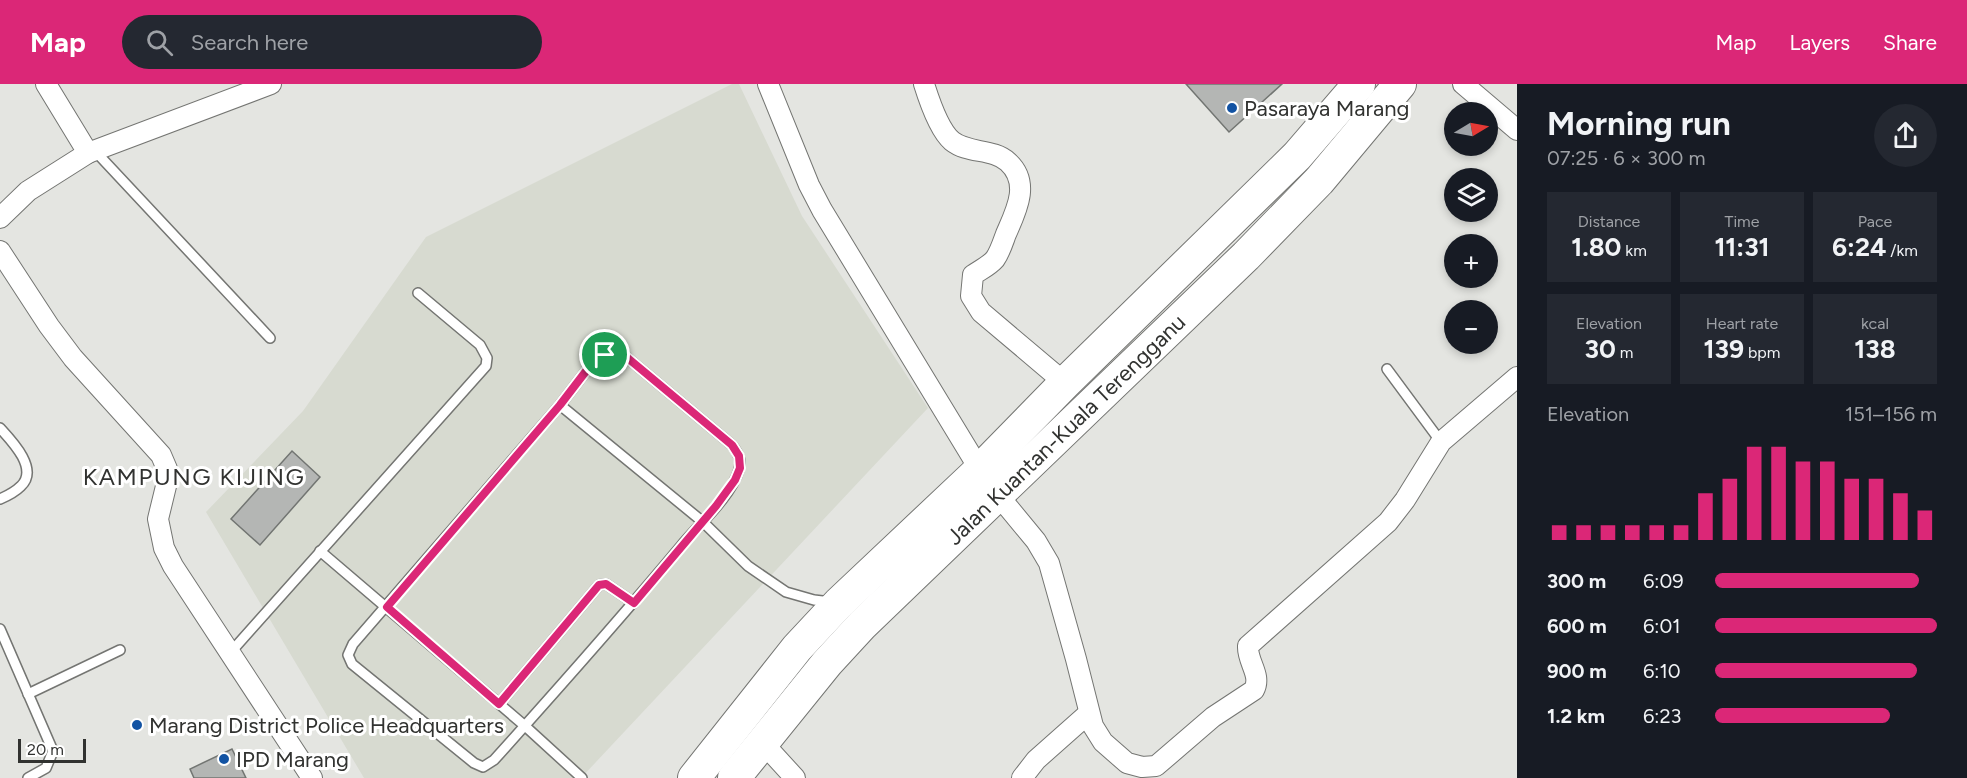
<!DOCTYPE html>
<html lang="en">
<head>
<meta charset="utf-8">
<style>
  :root { --surface:#171b24; --page:#242831; --text:#f1f3f6; --muted:#9ea1a6; --accent:#db2777 }
  body { margin:0; font-family:Figtree,sans-serif; background:var(--page); color:var(--text); height:100vh; display:flex; flex-direction:column; font-size:22px; white-space:nowrap }
  * { box-sizing:border-box; margin:0 }
  p { font-size:20px; color:var(--muted) }
  .icon { flex:none; width:33px; height:33px; fill:none; stroke:currentColor; stroke-width:2; stroke-linecap:round; stroke-linejoin:round }
  .map { position:relative; flex:1; overflow:hidden }
  .drawer { display:flex; flex-direction:column; background:var(--surface); width:450px }
  .drawer>* { flex:none }
  .needle { width:39px; rotate:80deg }
  .fabs { position:absolute; left:1444px; top:18px; display:grid; gap:12px }
  .fabs a { display:grid; place-items:center; width:54px; height:54px; border-radius:50%; background:var(--surface); box-shadow:0 3px 9px #0003; font-size:30px }
  .scale { position:absolute; left:18px; bottom:15px; width:68px; box-sizing:border-box; padding-left:6px; border:3px solid #313230; border-top:0; font-size:16px; line-height:21px; white-space:nowrap; color:#313230; -webkit-text-stroke:4px #fff; paint-order:stroke }
  .pin { position:absolute; display:grid; place-items:center; width:51px; height:51px; color:#fff; margin:-26px; border:3px solid #fff; border-radius:50%; box-shadow:0 2px 6px #0007 }
  .round { display:grid; place-items:center; flex:none; width:63px; height:63px; border-radius:32px; background:var(--page) }
  .headline { display:flex; align-items:center; justify-content:space-between; height:102px; padding:0 30px }
  h1 { font-size:33px; font-weight:700; line-height:45px }
  .stats { display:grid; grid-template-columns:repeat(3,1fr); gap:9px; height:102px; padding:6px 30px }
  .stats div { display:grid; align-content:center; border-radius:0px; background:var(--page); text-align:center }
  .stats b { font-size:26px; font-weight:700 }
  .stats small { font-size:16px; font-weight:400 }
  .stats p { font-size:16px }
  .chart { height:168px; padding:12px 30px }
  .chart p { display:flex; justify-content:space-between }
  .chart svg { width:100%; height:108px; margin-top:6px; stroke:var(--accent); stroke-width:6 }
  ul { padding:0 30px; list-style:none; font-size:20px }
  li { display:grid; grid-template-columns:96px 72px 1fr; align-items:center; height:45px }
  li i { height:15px; border-radius:8px; background:var(--accent) }
  header { display:flex; align-items:center; gap:36px; box-sizing:border-box; height:84px; padding:0 30px; background:var(--accent); color:#fff }
  header strong { font-size:28px }
  nav { display:flex; gap:33px; margin-inline-start:auto; font-size:21px }
  .search { width:420px; height:54px; background:var(--page); display:flex; align-items:center; gap:15px; box-sizing:border-box; padding:0 21px; border-radius:33px; color:var(--muted); font-size:22px }
  main { display:flex; flex:1; min-height:0 }
  .map>svg:first-child { display:block }
</style>
</head>
<body>
<header>
<strong>Map</strong>
<div class="search"><svg class="icon" aria-label="search" viewBox="0 0 24 24"><circle cx="10" cy="10" r="6"/><path d="M15 15l6 6"/></svg>Search here</div>
<nav><a>Map</a><a>Layers</a><a>Share</a></nav>
</header>
<main>
<div class="map">
<svg width="1517" height="694" viewBox="0 0 1517 694">
  <rect width="100%" height="100%" fill="#e4e5e1"/>
  <!-- built -->
  <polygon fill="#d7dad0" points="732,0 739,0 802,132 928,324 581,694 364,694 206,428 303,327 426,153"/>
  <!-- building -->
  <g fill="#b4b6b4" stroke="#727572" stroke-width="1.5">
    <polygon points="1186,0 1282,0 1229,48"/>
    <polygon points="292,367 320,393 260,461 231,435"/>
    <polygon points="232,665 246,694 194,694 190,685"/>
  </g>
  <g fill="none" stroke-linecap="round" stroke-linejoin="round">
    <defs>
      <g id="service">
        <polyline points="95,67 270,254"/>
        <path d="M 614,269 L 624,271 L 732,361 C 738,369 742,376 739,386 C 730,414 699,440 681,462 C 620,535 557,606 494,676 L 483,683 L 474,679 L 352,580 L 348,571 L 353,560 L 560,321 L 593,278 L 605,271 Z"/>
        <polyline points="1387,285 1441,358"/>
        <polyline points="560,321 703,438 748,482 786,508 814,516 831,518"/>
        <path d="M 0,344 C 12,357 39,385 21,402 C 15,408 7,412 0,415"/>
        <polyline points="320,467 525,642 582,694"/>
        <polyline points="0,545 53,667 46,684 28,694"/>
        <polyline points="230,569 486,282 487,274 480,261 418,209"/>
        <polyline points="28,610 120,566"/>
        <polyline points="499,620 599,501 606,500 634,519"/>
      </g>
      <g id="minor">
        <polyline points="46,0 88,69"/>
        <polyline points="768,0 809,101 822,126 980,386"/>
        <path d="M 924,0 C 929,16 939,46 952,57 C 968,70 993,64 1008,78 C 1031,99 1016,127 1006,150 C 1003,158 1000,168 995,175 C 989,182 980,186 973,191 L 971,212 L 981,228 L 1065,299"/>
        <polyline points="1463,0 1517,46"/>
        <polyline points="0,134 28,107 88,69 271,0"/>
        <polyline points="0,167 49,242 73,274 161,371 167,385 167,398 158,435 164,464 173,482 312,694"/>
        <path d="M 998,411 L 1036,457 L 1049,479 L 1076,575 L 1093,642 L 1103,658 L 1127,679 L 1142,683 L 1156,682 L 1213,633 L 1254,606 C 1262,591 1247,578 1248,562 L 1388,438 L 1405,416 L 1441,358 L 1517,293"/>
        <polyline points="763,659 795,694"/>
        <polyline points="1022,694 1036,676 1089,629"/>
      </g>
      <g id="trunk">
        <polyline points="694,694 797,564 839,519 980,386 1065,299 1297,72 1359,0"/>
        <path id="s1" d="M 734,694 L 827,579 L 862,541 L 1246,172 L 1319,97 L 1400,0"/>
      </g>
    </defs>
    <!-- service casing -->
    <use href="#service" stroke="#747572" stroke-width="12"/>
    <!-- minor casing -->
    <use href="#minor" stroke="#747572" stroke-width="22"/>
    <!-- trunk casing -->
    <use href="#trunk" stroke="#747572" stroke-width="34"/>
    <!-- service -->
    <use href="#service" stroke="#fff" stroke-width="9"/>
    <!-- minor -->
    <use href="#minor" stroke="#fff" stroke-width="20"/>
    <!-- trunk -->
    <use href="#trunk" stroke="#fff" stroke-width="32"/>
  </g>
  <g fill="none" stroke-linecap="round" stroke-linejoin="round">
    <defs>
      <polygon id="route" points="614,269 624,271 732,361 739,372 740,384 735,396 716,422 634,519 606,500 599,501 499,620 387,523 560,321 593,278 605,271"/>
    </defs>
    <!-- route casing -->
    <use href="#route" stroke="#fff" stroke-width="12"/>
    <!-- route -->
    <use href="#route" stroke="#db2777" stroke-width="8"/>
  </g>
  <!-- markers -->
  <g fill="#1253a3" stroke="#fff" stroke-width="2">
    <circle cx="1232" cy="24" r="6"/>
    <circle cx="137" cy="641" r="6"/>
    <circle cx="224" cy="675" r="6"/>
  </g>
  <g text-anchor="middle" dominant-baseline="central" stroke-width="6" stroke-linejoin="round" paint-order="stroke">
    <!-- poi labels -->
    <g font-size="22" fill="#313230" stroke="#fff" text-anchor="start">
      <text x="1244" y="24">Pasaraya Marang</text>
      <text x="149" y="641">Marang District Police Headquarters</text>
      <text x="236" y="675">IPD Marang</text>
    </g>
    <!-- street labels -->
    <g font-size="22" fill="#313230" stroke="#fff">
      <text stroke="none"><textPath href="#s1" startOffset="482">Jalan Kuantan-Kuala Terengganu</textPath></text>
    </g>
    <!-- neighbourhood labels -->
    <g font-size="24" letter-spacing="1.5" fill="#313230" stroke="#fff">
      <text x="194" y="392">KAMPUNG KIJING</text>
    </g>
  </g>
</svg>
<div class="fabs">
<a><svg class="needle" viewBox="-14 -14 28 28"><path d="M0-13l5 13h-10z" fill="#e53935"/><path d="M0 13l5-13h-10z" fill="#9ea1a6"/></svg></a>
<a><svg class="icon" aria-label="layers" viewBox="0 0 24 24"><path d="M12 4l9 5-9 5-9-5zM3 14l9 5 9-5"/></svg></a>
<a>+</a>
<a>−</a>
</div>
<div class="scale">20 m</div>
<div class="pin" style="left:605px;top:271px;background:#1e9e55"><svg class="icon" aria-label="arrive" viewBox="0 0 24 24"><path d="M6 21V4h12l-3 4 3 4H6"/></svg></div>
</div>
<section class="drawer">
<div class="headline"><div><h1>Morning run</h1><p>07:25 · 6 × 300 m</p></div><a class="round"><svg class="icon" aria-label="share" viewBox="0 0 24 24"><path d="M12 15V3M7 8l5-5 5 5M5 13v7h14v-7"/></svg></a></div>
<div class="stats">
<div><p>Distance</p><b>1.80<small> km</small></b></div>
<div><p>Time</p><b>11:31</b></div>
<div><p>Pace</p><b>6:24<small> /km</small></b></div>
</div>
<div class="stats">
<div><p>Elevation</p><b>30<small> m</small></b></div>
<div><p>Heart rate</p><b>139<small> bpm</small></b></div>
<div><p>kcal</p><b>138</b></div>
</div>
<div class="chart"><p><span>Elevation</span>151–156 m</p>
<svg viewBox="0 0 160 44" preserveAspectRatio="none"><path d="M5 44V38M15 44V38M25 44V38M35 44V38M45 44V38M55 44V38M65 44V25M75 44V19M85 44V6M95 44V6M105 44V12M115 44V12M125 44V19M135 44V19M145 44V25M155 44V32"/></svg>
</div>
<ul>
<li><b>300 m</b>6:09<i style="width:92%"></i></li>
<li><b>600 m</b>6:01<i style="width:100%"></i></li>
<li><b>900 m</b>6:10<i style="width:91%"></i></li>
<li><b>1.2 km</b>6:23<i style="width:79%"></i></li>
</ul>
</section>
</main>
</body>
</html>
